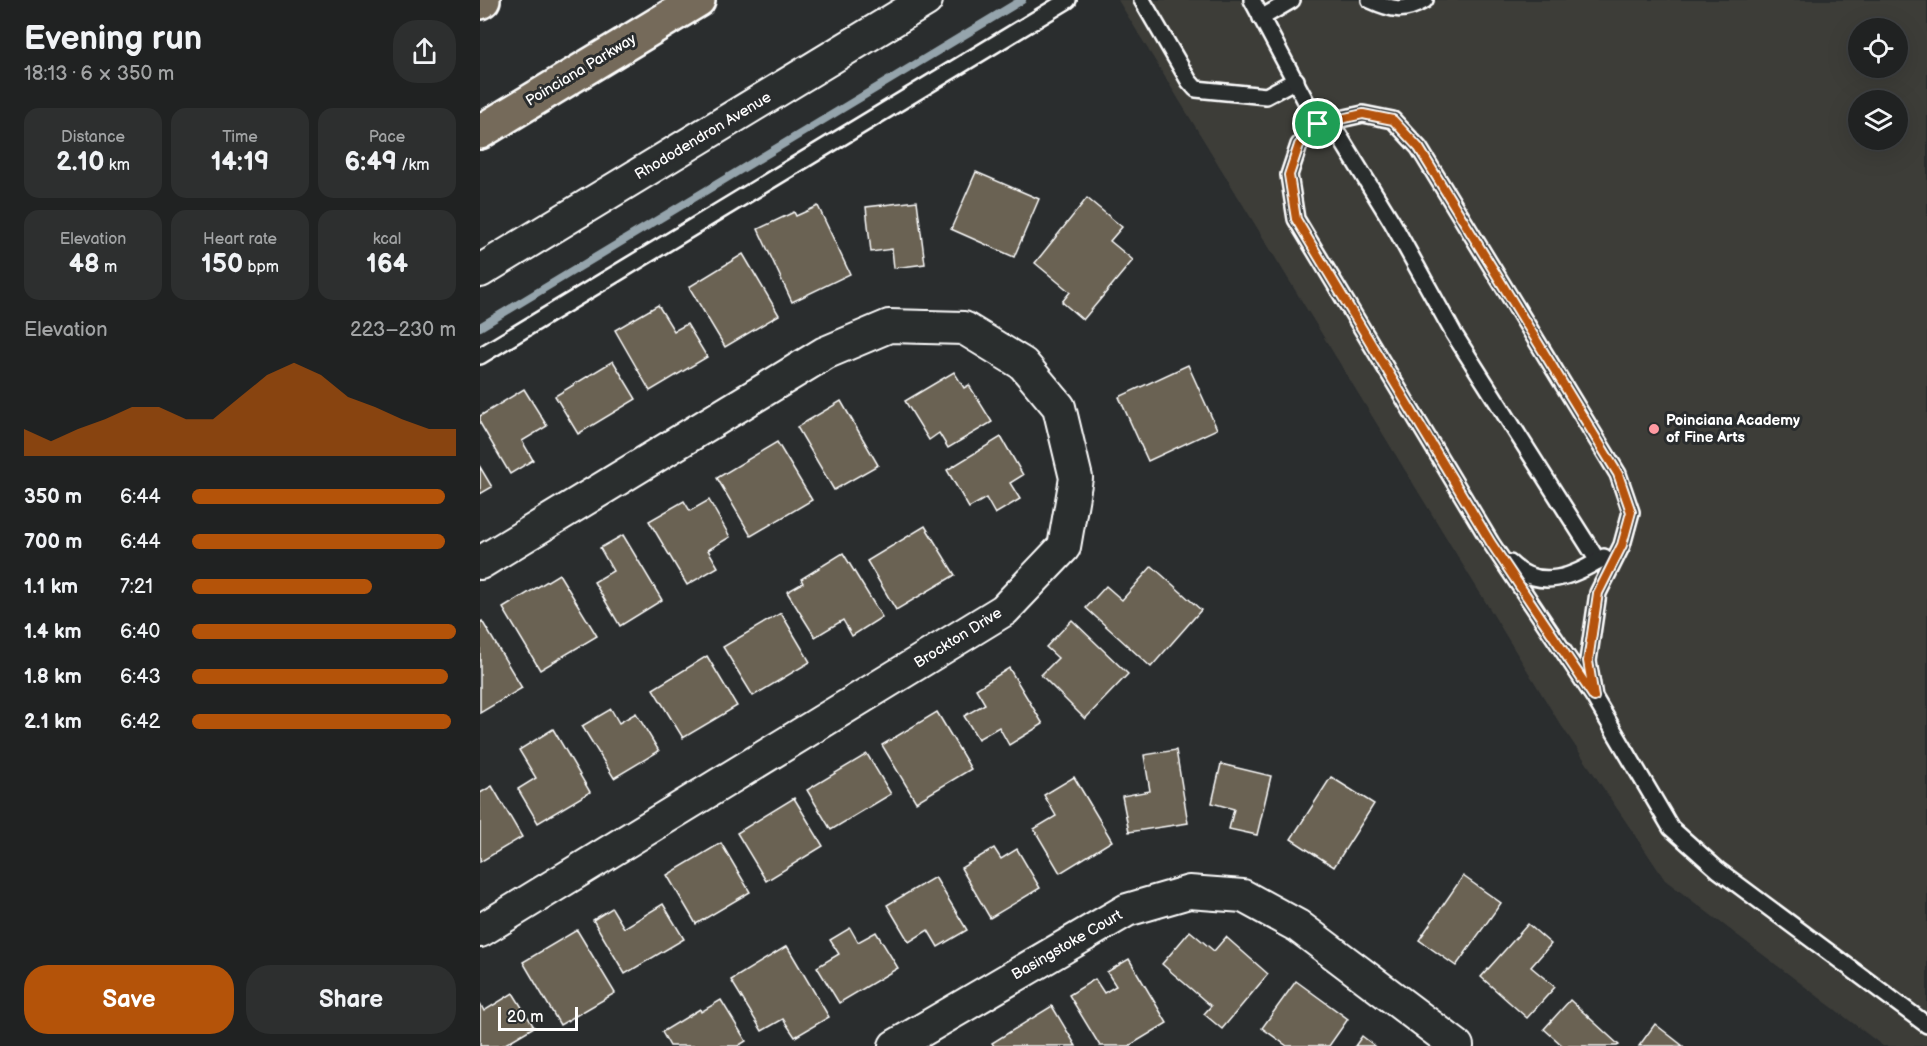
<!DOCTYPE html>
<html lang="en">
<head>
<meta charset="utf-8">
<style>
  :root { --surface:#202222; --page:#2d2f2f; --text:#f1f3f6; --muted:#a2a4a5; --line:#3d3f40; --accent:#b45309 }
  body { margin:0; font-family:"Balsamiq Sans",sans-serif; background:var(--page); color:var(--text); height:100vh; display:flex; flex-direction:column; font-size:22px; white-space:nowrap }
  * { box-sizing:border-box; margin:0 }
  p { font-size:20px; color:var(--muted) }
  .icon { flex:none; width:33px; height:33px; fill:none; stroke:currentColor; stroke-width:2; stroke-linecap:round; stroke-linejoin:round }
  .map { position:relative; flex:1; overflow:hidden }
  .side { display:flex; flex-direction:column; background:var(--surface); width:480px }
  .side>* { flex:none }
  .controls { position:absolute; left:1368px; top:18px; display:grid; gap:12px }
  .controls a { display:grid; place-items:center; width:60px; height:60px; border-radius:50%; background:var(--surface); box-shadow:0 6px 24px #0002,0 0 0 2px var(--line); font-size:30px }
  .scale { position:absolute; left:18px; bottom:15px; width:80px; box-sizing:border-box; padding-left:6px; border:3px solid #fff; border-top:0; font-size:16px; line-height:21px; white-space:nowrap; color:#fff; -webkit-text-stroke:4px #2a2d2e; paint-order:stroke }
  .pin { position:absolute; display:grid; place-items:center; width:51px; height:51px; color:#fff; margin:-26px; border:3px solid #fff; border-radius:50%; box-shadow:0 2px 6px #0007 }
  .round { display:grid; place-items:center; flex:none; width:63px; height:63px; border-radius:24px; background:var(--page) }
  .head { display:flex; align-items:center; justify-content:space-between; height:102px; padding:0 24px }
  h1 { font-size:33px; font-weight:700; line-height:45px }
  .figures { display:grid; grid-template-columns:repeat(3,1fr); gap:9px; height:102px; padding:6px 24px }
  .figures div { display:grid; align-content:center; border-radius:15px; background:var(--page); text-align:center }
  .figures b { font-size:26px; font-weight:700 }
  .figures small { font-size:16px; font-weight:400 }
  .figures p { font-size:16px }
  .chart { height:168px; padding:12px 24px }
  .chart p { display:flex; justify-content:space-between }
  .chart svg { width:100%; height:108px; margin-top:6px; fill:var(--accent); opacity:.7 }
  .button { display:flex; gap:12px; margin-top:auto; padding:12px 24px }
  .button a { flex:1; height:69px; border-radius:24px; background:var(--accent); color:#fff; font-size:24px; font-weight:700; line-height:69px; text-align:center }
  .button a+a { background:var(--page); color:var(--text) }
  ul { padding:0 24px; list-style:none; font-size:20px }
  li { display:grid; grid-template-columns:96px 72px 1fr; align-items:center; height:45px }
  li i { height:15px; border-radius:8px; background:var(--accent) }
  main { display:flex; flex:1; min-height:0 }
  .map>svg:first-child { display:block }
</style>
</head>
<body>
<main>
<section class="side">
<div class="head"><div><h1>Evening run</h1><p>18:13 · 6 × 350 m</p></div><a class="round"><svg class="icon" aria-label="share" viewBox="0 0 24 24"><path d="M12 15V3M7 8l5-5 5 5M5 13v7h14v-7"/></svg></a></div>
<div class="figures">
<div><p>Distance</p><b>2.10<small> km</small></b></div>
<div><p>Time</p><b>14:19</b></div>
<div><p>Pace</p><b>6:49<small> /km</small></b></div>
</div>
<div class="figures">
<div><p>Elevation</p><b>48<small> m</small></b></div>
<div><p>Heart rate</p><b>150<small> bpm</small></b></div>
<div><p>kcal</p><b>164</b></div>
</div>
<div class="chart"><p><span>Elevation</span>223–230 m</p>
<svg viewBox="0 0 160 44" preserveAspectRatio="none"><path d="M0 44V33L10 38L20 33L30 29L40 24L50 24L60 29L70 29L80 20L90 11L100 6L110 11L120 20L130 24L140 29L150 33L160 33V44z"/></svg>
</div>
<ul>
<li><b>350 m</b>6:44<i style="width:96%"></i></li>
<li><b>700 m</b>6:44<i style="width:96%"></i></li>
<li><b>1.1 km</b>7:21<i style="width:68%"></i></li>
<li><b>1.4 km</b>6:40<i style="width:100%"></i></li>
<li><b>1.8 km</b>6:43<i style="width:97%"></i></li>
<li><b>2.1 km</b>6:42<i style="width:98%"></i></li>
</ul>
<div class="button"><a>Save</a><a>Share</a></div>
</section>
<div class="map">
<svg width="1447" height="1046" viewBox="0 0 1447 1046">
  <rect width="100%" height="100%" fill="#2a2d2e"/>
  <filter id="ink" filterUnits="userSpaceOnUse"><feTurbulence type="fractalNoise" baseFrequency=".0167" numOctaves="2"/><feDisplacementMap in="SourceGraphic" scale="12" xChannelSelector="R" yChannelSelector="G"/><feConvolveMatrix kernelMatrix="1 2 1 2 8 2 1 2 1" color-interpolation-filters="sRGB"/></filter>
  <g filter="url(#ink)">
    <!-- built -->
    <path fill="#3d3d39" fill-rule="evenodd" d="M 638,0 L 1447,0 L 1447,1046 L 1403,1046 L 1185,880 L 1077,719 ZM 1378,28 L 1418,28 L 1418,68 L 1378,68 ZM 1378,100 L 1418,100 L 1418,140 L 1378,140 Z"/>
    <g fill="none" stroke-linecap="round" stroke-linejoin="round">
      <!-- stream -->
      <polyline stroke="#95a4ac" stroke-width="8" points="0,327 542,0"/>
    </g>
    <!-- building -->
    <g fill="#6a6252" stroke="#fff" stroke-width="1.5">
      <polygon points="496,172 559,199 534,257 471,229"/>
      <polygon points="607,198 642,227 630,241 653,260 603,320 582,302 590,292 555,263"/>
      <polygon points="437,201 445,264 414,268 412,249 391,252 386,207"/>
      <polygon points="338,206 370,274 312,302 278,229 314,212 316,216"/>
      <polygon points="263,254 299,315 245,347 209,287"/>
      <polygon points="178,305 194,331 207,324 227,357 170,391 135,330"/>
      <polygon points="133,361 156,399 98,434 75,396"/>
      <polygon points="708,365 737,429 668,461 639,397"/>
      <polygon points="474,372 484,388 489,385 512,422 468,448 459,433 449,440 425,401"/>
      <polygon points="44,389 67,426 42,441 53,460 30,474 0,423 0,416"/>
      <polygon points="361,401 398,465 354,490 317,427"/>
      <polygon points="521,437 543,475 530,483 540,499 515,514 506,498 489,508 467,470"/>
      <polygon points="297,442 332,500 271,536 237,478"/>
      <polygon points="0,467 12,487 0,494"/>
      <polygon points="229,500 250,537 228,550 238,567 207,585 169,521 204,501 210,511"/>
      <polygon points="445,526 475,575 416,610 387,561"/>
      <polygon points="143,535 182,600 140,626 114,582 133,571 120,548"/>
      <polygon points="363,553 402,617 372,636 363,620 335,637 307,592 323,583 321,579"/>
      <polygon points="672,566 721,610 671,667 606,608 626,586 642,600"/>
      <polygon points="79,574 117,636 60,670 23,608"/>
      <polygon points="301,613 330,662 273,696 243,647"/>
      <polygon points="592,620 648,674 605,719 561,675 578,658 566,647"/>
      <polygon points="2,621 42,688 0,713 0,623"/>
      <polygon points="227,656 257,706 203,738 173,689"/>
      <polygon points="529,668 563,724 529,745 519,727 498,739 484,716 505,704 496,689"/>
      <polygon points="131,709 139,723 156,713 179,751 134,778 102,726"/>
      <polygon points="457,712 491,769 436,802 402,745"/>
      <polygon points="73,729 110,792 58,823 38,789 56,778 39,750"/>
      <polygon points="696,750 708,823 649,832 642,796 670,791 664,755"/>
      <polygon points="387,754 411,794 351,830 327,790"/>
      <polygon points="741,764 791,776 777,835 749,829 754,809 732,803"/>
      <polygon points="594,777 632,841 580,873 554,829 576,816 564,795"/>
      <polygon points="851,777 894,804 854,867 811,839"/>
      <polygon points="12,786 42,837 0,862 0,793"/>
      <polygon points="314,798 343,846 286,881 257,833"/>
      <polygon points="241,843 270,892 216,924 187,875"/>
      <polygon points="514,848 521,859 537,849 560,888 510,918 481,868"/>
      <polygon points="983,876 1021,903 976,966 939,940"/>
      <polygon points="455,877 487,930 458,947 448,930 429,942 407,905"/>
      <polygon points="183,904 204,939 145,974 113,920 132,908 144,928"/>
      <polygon points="1048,924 1071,944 1051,967 1075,987 1047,1018 1001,977"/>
      <polygon points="370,928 378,942 396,932 418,968 359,1003 337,967 359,954 350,940"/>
      <polygon points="97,930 135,993 80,1025 43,962"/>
      <polygon points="710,931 734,951 746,937 788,974 742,1029 724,1014 731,1006 682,964"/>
      <polygon points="307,946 349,1017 315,1037 303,1019 282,1031 251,980"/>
      <polygon points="649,959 687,1023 649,1046 620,1046 589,995 615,979 624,993 636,986 627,972"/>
      <polygon points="816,981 868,1019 849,1046 807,1046 782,1028"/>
      <polygon points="33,993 54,1027 22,1046 0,1046 0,1003 4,1011"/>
      <polygon points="241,1000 266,1041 258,1046 190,1046 182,1032 220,1009 221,1012"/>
      <polygon points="1090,1000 1139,1045 1137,1046 1083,1046 1064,1029"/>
      <polygon points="572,1006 596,1046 514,1046 512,1043"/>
      <polygon points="1175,1024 1203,1046 1159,1046"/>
      <polygon points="882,1036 895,1046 875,1046"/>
    </g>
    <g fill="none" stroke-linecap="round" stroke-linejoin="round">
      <defs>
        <g id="lane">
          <polyline points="662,0 709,81 716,89 786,96 816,80"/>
          <polyline points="772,0 838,124"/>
          <path d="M 890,0 C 912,10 923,13 945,0"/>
          <polyline points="781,18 812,0"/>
          <polyline points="850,121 912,222 974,334 1118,561"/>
          <polyline points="0,356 588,0"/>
          <path d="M 1030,563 C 1059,592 1095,576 1124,557"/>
          <polyline points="1114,697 1108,661 1118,593 1142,545 1151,512 1138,474 939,148 913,120 883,114 838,124 819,145 809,175 816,219 1011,543 1114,697 1191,828 1238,870 1447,1025"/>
        </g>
        <g id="street">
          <polyline points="0,271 446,0"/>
          <polyline points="0,563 345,353 409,326 484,328 543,364 579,407 596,478 584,547 524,610 0,931"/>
          <polyline points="415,1046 647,910 709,892 763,896 818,926 977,1046"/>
        </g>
        <g id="highway">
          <polyline points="0,2 3,0"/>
          <polyline points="0,132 218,0"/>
        </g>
      </defs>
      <!-- lane casing -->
      <use href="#lane" stroke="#fff" stroke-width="20"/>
      <!-- street casing -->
      <use href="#street" stroke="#fff" stroke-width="36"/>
      <!-- highway casing -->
      <use href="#highway" stroke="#fff" stroke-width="38"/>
      <!-- lane -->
      <use href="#lane" stroke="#2a2d2e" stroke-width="15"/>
      <!-- street -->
      <use href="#street" stroke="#2a2d2e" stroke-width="32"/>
      <!-- highway -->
      <use href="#highway" stroke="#746a5a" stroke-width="33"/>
    </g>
  </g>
  <g fill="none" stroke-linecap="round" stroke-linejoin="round" filter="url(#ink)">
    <defs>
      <polygon id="route" points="883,114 913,120 939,148 1138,474 1151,512 1142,545 1118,593 1108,661 1114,697 1011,543 816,219 809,175 819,145 838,124"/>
    </defs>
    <!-- route casing -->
    <use href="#route" stroke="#fff" stroke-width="12"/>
    <!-- route -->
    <use href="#route" stroke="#b45309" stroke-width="8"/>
  </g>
  <!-- markers -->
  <circle fill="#ff9aa2" stroke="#2a2d2e" stroke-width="2" cx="1174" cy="429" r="6"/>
  <g text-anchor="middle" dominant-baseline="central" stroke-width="6" stroke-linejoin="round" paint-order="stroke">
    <!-- street labels -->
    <g font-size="15" fill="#fff" stroke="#2a2d2e">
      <text transform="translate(101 70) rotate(-31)">Poinciana Parkway</text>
      <text transform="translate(223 136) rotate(-31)">Rhododendron Avenue</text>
      <text transform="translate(478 638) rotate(-32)">Brockton Drive</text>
      <text transform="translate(587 945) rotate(-30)">Basingstoke Court</text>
    </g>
    <!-- poi labels -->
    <g font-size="15" font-weight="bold" fill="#fff" stroke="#2a2d2e" text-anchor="start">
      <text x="1186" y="420">Poinciana Academy<tspan x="1186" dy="17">of Fine Arts</tspan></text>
    </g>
  </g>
</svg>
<div class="controls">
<a><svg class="icon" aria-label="locate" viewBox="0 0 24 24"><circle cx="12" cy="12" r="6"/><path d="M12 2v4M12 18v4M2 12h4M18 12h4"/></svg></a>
<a><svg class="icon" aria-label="layers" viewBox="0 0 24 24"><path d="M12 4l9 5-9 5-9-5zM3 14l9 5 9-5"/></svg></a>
</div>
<div class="scale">20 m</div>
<div class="pin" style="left:838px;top:124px;background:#1e9e55"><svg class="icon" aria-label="arrive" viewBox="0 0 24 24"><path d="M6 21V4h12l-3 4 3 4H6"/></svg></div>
</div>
</main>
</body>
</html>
